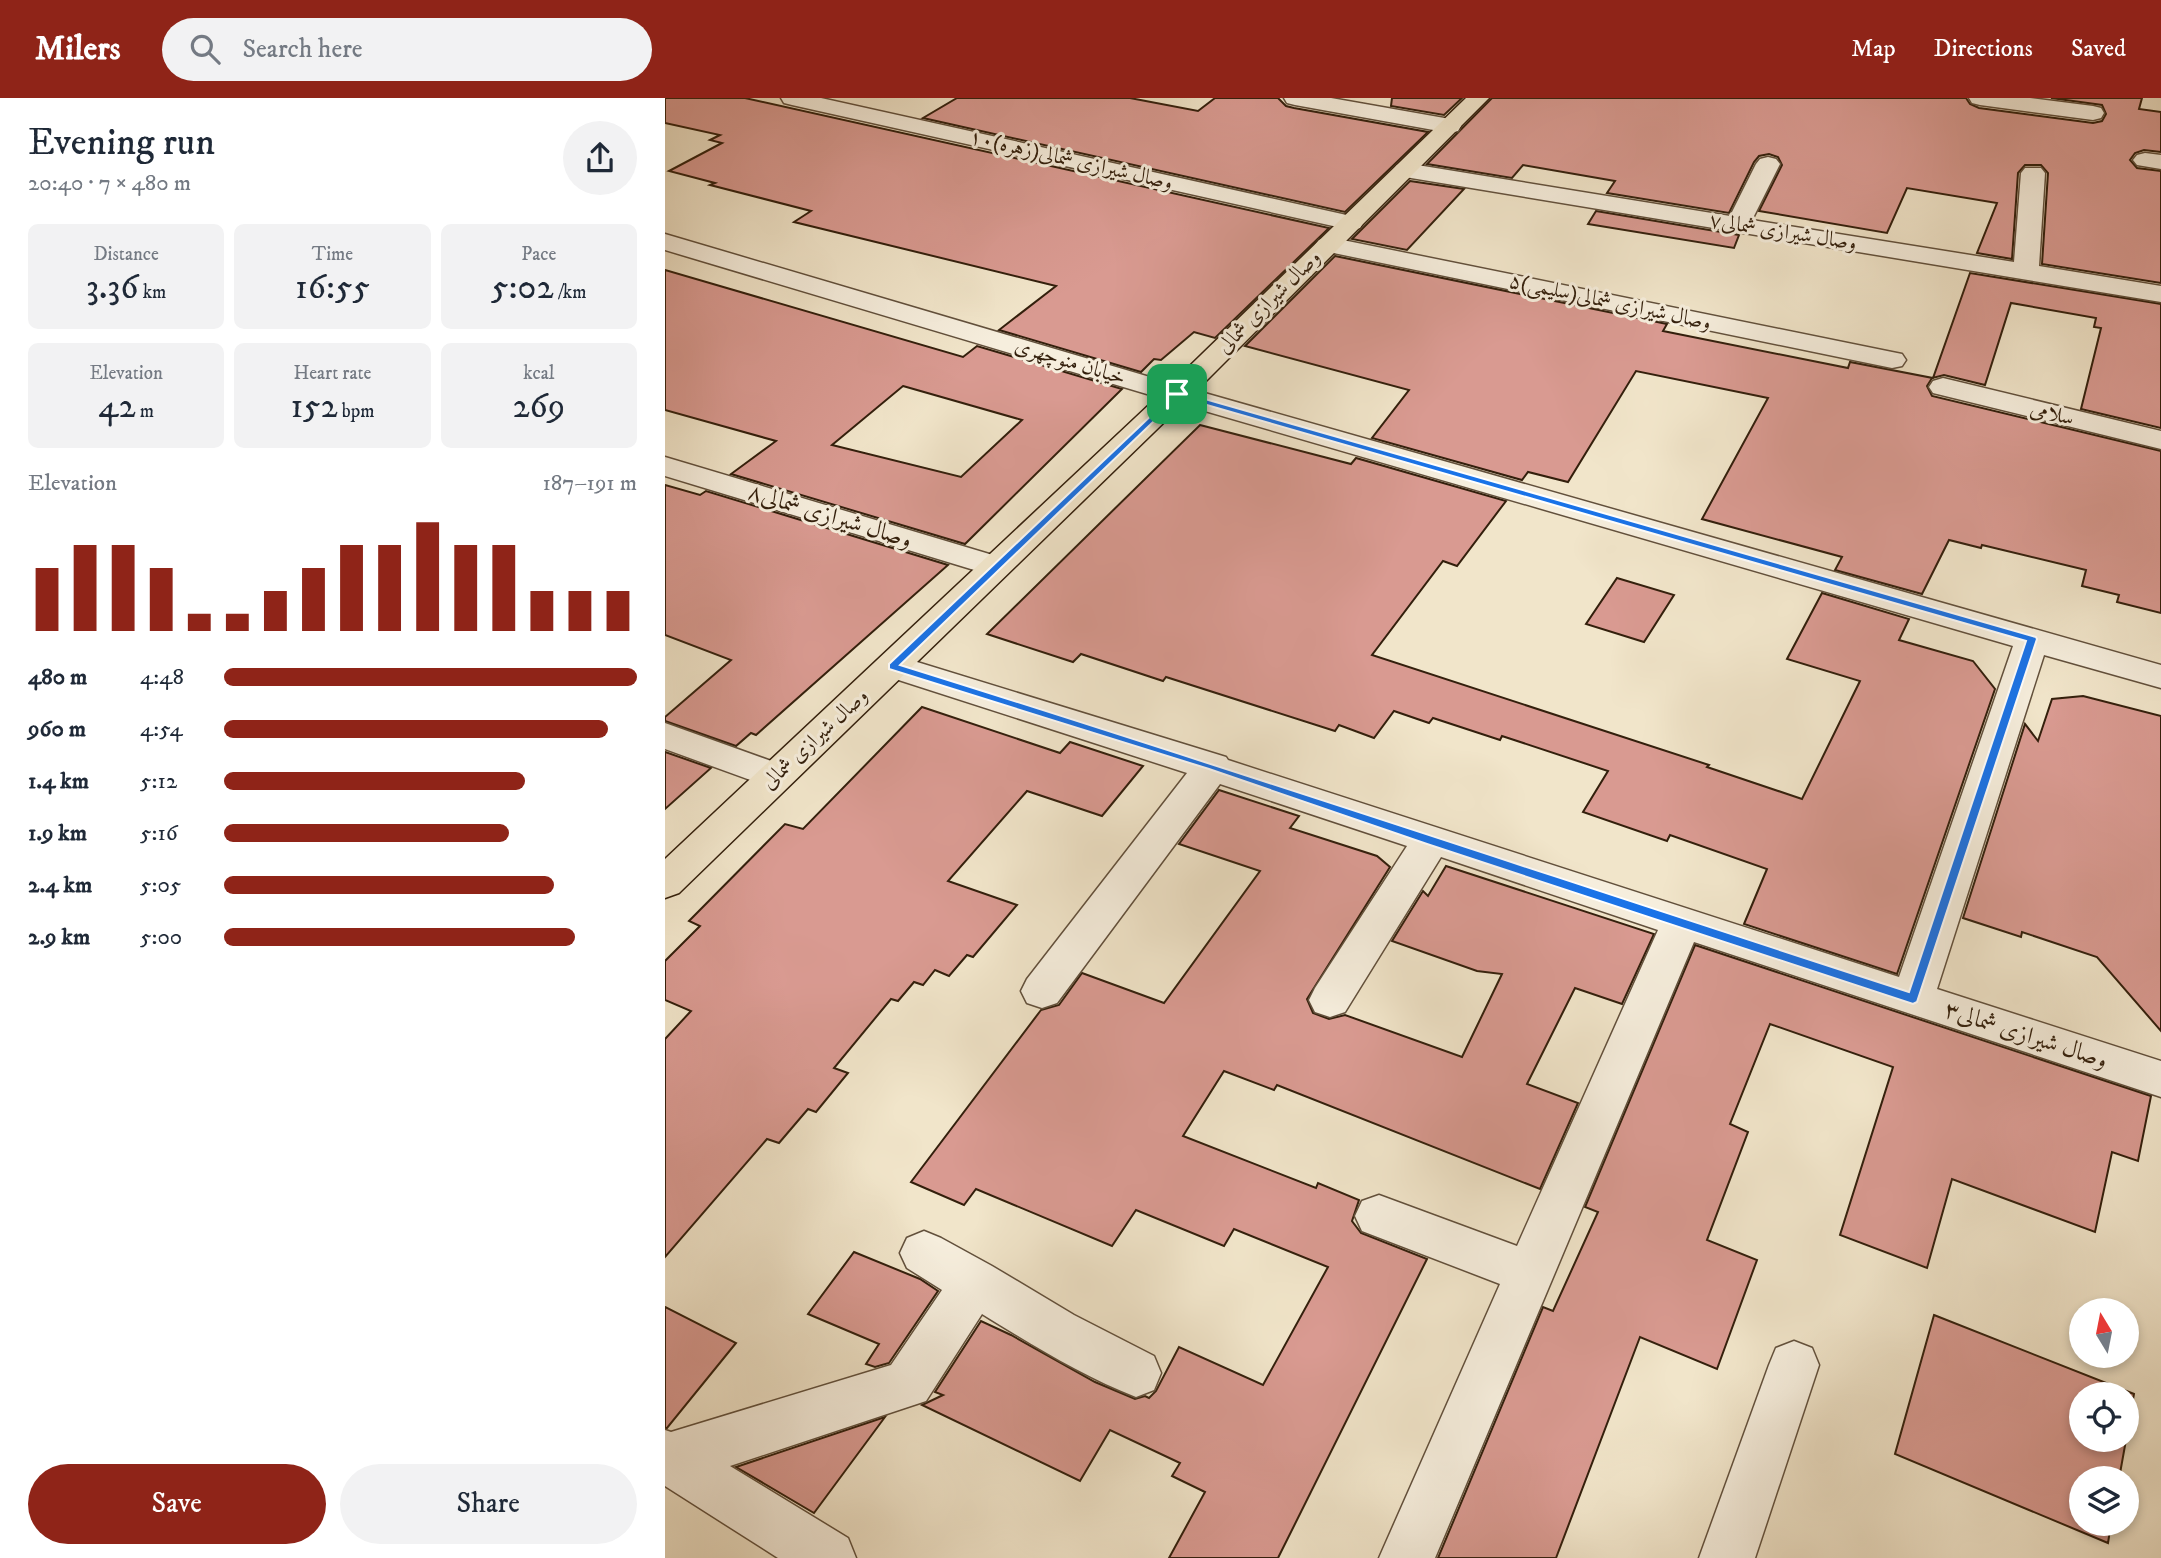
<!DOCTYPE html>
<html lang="en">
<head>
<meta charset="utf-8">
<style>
  :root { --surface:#fff; --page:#f2f2f3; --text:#1f2937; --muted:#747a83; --accent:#8f2418 }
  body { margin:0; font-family:"IM FELL DW Pica",Amiri,serif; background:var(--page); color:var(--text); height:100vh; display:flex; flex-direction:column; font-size:26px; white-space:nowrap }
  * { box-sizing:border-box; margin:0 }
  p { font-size:23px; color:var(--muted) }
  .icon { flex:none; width:38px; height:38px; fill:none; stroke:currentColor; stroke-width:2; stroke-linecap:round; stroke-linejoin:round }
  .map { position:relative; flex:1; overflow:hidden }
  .drawer { display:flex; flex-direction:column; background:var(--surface); width:665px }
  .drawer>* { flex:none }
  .needle { width:46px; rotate:350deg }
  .fabs { position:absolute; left:1404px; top:1200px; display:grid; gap:14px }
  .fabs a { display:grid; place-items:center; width:70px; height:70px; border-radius:50%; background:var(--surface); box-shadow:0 4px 10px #0003; font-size:35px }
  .pin { position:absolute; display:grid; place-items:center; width:60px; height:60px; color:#fff; margin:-30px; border-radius:14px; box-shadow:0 4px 10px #0006 }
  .round { display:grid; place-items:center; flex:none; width:74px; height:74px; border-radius:37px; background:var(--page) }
  .overview { display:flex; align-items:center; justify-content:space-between; height:119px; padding:0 28px }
  h1 { font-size:38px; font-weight:600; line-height:52px }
  .stats { display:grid; grid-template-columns:repeat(3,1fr); gap:10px; height:119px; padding:7px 28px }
  .stats div { display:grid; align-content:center; border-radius:10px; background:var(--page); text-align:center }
  .stats b { font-size:35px; font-weight:600 }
  .stats small { font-size:19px; font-weight:400 }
  .stats p { font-size:19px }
  .chart { height:196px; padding:14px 28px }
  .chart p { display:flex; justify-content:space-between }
  .chart svg { width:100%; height:126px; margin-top:7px; stroke:var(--accent); stroke-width:6 }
  .button { display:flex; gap:14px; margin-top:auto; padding:14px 28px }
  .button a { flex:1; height:80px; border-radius:42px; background:var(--accent); color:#fff; font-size:28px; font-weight:600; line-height:80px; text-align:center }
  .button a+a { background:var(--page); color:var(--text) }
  ul { padding:0 28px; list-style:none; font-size:23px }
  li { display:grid; grid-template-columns:112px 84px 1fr; align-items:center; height:52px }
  li i { height:18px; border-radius:9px; background:var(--accent) }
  header { display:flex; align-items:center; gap:42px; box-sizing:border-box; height:98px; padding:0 35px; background:var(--accent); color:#fff }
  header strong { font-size:33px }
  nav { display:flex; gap:38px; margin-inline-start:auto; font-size:24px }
  .search { width:490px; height:63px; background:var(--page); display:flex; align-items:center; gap:18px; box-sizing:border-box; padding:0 24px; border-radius:38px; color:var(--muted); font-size:26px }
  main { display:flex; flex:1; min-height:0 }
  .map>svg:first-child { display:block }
</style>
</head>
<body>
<header>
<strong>Milers</strong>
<div class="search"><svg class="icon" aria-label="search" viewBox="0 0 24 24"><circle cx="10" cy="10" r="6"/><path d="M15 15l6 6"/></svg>Search here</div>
<nav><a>Map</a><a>Directions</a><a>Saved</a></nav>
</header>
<main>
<section class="drawer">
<div class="overview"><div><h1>Evening run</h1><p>20:40 · 7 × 480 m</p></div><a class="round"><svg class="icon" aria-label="share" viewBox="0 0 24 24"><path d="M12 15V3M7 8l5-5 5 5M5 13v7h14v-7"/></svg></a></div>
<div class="stats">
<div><p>Distance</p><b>3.36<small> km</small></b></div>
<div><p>Time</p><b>16:55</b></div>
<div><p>Pace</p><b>5:02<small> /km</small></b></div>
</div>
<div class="stats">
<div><p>Elevation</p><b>42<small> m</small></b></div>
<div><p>Heart rate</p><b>152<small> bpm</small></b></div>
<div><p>kcal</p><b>269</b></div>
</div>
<div class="chart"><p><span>Elevation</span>187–191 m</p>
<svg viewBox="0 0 160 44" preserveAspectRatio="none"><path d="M5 44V22M15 44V14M25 44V14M35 44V22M45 44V38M55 44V38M65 44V30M75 44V22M85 44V14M95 44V14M105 44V6M115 44V14M125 44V14M135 44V30M145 44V30M155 44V30"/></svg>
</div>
<ul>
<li><b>480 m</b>4:48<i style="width:100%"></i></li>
<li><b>960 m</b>4:54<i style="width:93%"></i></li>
<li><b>1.4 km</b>5:12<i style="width:73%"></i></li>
<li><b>1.9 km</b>5:16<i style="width:69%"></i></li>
<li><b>2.4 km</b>5:05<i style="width:80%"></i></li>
<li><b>2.9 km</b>5:00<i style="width:85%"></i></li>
</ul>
<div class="button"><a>Save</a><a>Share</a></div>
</section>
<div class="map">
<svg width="1496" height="1460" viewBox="0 0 1496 1460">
  <rect width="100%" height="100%" fill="#f1e5ca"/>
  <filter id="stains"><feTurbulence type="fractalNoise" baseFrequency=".00286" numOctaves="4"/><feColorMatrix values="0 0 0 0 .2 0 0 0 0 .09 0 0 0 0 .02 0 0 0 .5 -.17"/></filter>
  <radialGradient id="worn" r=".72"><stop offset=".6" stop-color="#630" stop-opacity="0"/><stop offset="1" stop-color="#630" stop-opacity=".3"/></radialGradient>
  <!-- building -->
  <g fill="#d99a91" stroke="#331f0c" stroke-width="2" fill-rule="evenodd">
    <polygon points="0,0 80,0 664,130 550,240 529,234 496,262 489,261 476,274 334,232 391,188 129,124 146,113 45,87 50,85 4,73 57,45 45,42 55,37 0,25"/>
    <polygon points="292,0 465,0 533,13 550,0 613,0 621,8 629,10 763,34 680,114 258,20"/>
    <polygon points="727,0 797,0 779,17 726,8"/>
    <polygon points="827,0 1301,0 1305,6 1314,10 1428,25 1437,23 1441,16 1437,7 1386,0 1477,0 1474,11 1496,14 1496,54 1479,52 1470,55 1465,62 1472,70 1496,73 1496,185 1377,166 1383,75 1376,67 1360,67 1353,75 1347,161 1312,155 1332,105 1242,90 1222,135 1094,113 1117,67 1113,59 1104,56 1094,58 1089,64 1064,115 942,95 950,83 858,67 847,80 762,66"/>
    <polygon points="745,83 799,91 742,152 687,141"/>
    <polygon points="931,113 1074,137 1069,150 923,126"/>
    <polygon points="670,158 1002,226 998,233 1183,270 1185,264 1268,280 1305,175 1496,206 1496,330 1416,311 1436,230 1429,229 1431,220 1346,205 1320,287 1279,277 1267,280 1262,288 1267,298 1496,353 1496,515 1452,504 1454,497 1417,488 1421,472 1317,447 1316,450 1284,442 1257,496 1170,472 1177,459 1037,421 1103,300 971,273 903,384 863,374 857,382 707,340 744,292 580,248"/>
    <path d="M 0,172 L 298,259 L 312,248 L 457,291 L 300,446 L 66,376 L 111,343 L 0,312 ZM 238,288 L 357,322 L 296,379 L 167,347 Z"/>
    <polygon points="535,327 686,366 691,360 841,403 792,468 778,463 707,557 1044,667 1042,669 1137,701 1195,583 1122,561 1157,495 1244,521 1234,542 1308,563 1330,591 1232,876 1079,826 1102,771 1005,737 1002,743 918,714 943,673 837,638 835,642 768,620 764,625 729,613 709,640 674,627 670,633 501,579 498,583 416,556 408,564 322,536"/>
    <polygon points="0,387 35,397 41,393 283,467 91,637 86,635 71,648 0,623 0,619 66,562 0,537"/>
    <polygon points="952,480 1009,497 979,544 921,526"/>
    <polygon points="1418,598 1496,618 1496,933 1432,859 1357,834 1356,839 1298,820 1360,626 1373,643 1387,601"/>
    <polygon points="257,609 395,655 405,644 478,668 437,718 362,693 283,783 352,807 308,859 302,857 284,878 270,872 258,887 249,884 233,903 226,901 169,970 183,975 151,1014 143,1011 114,1045 102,1041 0,1159 0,941 26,913 0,902 0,863 35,828 24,823 120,726 138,731"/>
    <polygon points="0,654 46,670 0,711"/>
    <polygon points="554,692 634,718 625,730 712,758 725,769 642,901 648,915 664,921 680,917 797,959 837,876 812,873 727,843 758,793 763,798 781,768 989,836 957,906 910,890 862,986 913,1005 875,1091 612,987 609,992 559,973 518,1038 651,1090 653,1085 694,1102 687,1123 696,1135 762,1161 613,1460 504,1460 540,1394 507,1378 515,1365 445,1332 415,1383 257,1307 278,1297 270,1294 316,1223 346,1237 430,1284 470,1301 480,1298 484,1300 491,1293 514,1249 598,1287 663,1169 569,1131 559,1148 471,1112 447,1148 311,1091 299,1107 246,1084 376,912 394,907 417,875 499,905 595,773 514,746"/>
    <polygon points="1030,847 1486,998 1473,1063 1447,1054 1430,1134 1287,1081 1262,1170 1175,1137 1228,969 1105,926 1065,1026 1083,1034 1042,1142 1092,1162 1052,1271 975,1239 891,1460 773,1460 878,1209 888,1213 933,1114 920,1109"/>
    <polygon points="189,1154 255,1181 273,1193 224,1265 210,1269 201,1266 214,1246 143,1216"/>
    <polygon points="0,1209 71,1245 2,1330 0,1330"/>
    <polygon points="1269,1217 1469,1296 1461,1340 1461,1297 1416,1297 1416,1342 1461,1342 1454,1381 1416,1381 1416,1426 1446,1426 1443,1445 1230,1356"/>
    <polygon points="220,1319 149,1415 71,1369"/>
  </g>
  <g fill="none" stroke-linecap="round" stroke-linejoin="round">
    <defs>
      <g id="minor">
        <polygon points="116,0 156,0 686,118 695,120 698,125 695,130 686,132 127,7 119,5"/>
        <polygon points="619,0 666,0 785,21 793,23 796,28 793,33 785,35 630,7 622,5"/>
        <polygon points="1304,0 1365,0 1428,8 1436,10 1439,15 1436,20 1428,22 1315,7 1307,5"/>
        <polygon points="1480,55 1496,57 1496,71 1472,67 1468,62 1472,57"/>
        <polygon points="1103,59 1111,61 1115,66 1087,122 1349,164 1356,75 1360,70 1376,70 1380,75 1374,168 1496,188 1496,204 740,79 732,77 728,72 732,67 740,65 1065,118 1091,66 1095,61"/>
        <polygon points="0,136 522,290 1496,567 1496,590 1379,557 1272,891 1496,963 1496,999 1029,844 770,1460 714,1460 835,1186 697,1133 690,1118 697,1103 714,1097 852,1148 993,832 776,759 680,914 665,919 650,914 644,902 650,890 742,748 555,686 392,905 377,910 362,905 356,893 362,881 522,675 215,576 210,568 215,560 227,557 239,560 561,659 563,662 1234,879 1348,548 502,302 0,152"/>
        <polygon points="663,139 1227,254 1237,256 1241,262 1237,268 1227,270 654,152 650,147 654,142"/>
        <polygon points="1278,280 1496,333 1496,351 1268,295 1264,289 1268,283"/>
        <polygon points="0,359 341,461 346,468 341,475 330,478 319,475 0,378"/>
        <polygon points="0,625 123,669 129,678 123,687 110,691 0,651"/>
        <path d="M 259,1133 L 276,1140 L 327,1168 L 409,1217 L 489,1258 L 496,1275 L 489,1292 L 471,1299 C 417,1278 366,1246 317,1216 L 261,1303 L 65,1368 L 183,1440 L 191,1460 L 113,1460 L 0,1388 L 0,1332 L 6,1334 L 226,1267 L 277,1192 L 242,1170 L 235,1155 L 242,1140 Z"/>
        <polygon points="1129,1243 1147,1250 1154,1267 1090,1460 1034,1460 1104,1267 1111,1250"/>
      </g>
      <polygon id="major" points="801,0 824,0 522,302 14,795 0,800 0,761 502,290"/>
    </defs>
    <!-- minor casing -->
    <use href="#minor" stroke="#62503c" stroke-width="3"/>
    <!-- major casing -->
    <use href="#major" stroke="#331f0c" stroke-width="3"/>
    <!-- minor -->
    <use href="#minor" fill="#f6eedd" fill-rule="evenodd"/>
    <!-- major -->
    <use href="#major" fill="#f1e5ca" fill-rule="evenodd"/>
  </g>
  <!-- route -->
  <path fill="#1a73e8" stroke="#fff" stroke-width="2" fill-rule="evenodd" d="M 512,293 L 1371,539 L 1372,541 L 1252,904 L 1248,906 L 762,746 L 544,671 L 224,571 L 224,566 ZM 514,299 L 1361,543 L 1244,894 C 907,785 572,672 235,567 Z"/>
  <g text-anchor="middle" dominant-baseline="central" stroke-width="6" stroke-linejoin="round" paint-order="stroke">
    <!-- far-street labels -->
    <g font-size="21" fill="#331f0c" stroke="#f6eedd">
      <text transform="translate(406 62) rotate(13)">۱۰وصال شیرازی شمالی(زهره)</text>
      <text transform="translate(1118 134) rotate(9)">وصال شیرازی شمالی۷</text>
      <text transform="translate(604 204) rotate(-45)">وصال شیرازی شمالی</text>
      <text transform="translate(945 204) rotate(12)">۵وصال شیرازی شمالی(سلیمی)</text>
      <text transform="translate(405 264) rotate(17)">خیابان منوچهری</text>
      <text transform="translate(1387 316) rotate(14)">سلامی</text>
      <text transform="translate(150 641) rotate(-43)">وصال شیرازی شمالی</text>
    </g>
    <!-- street labels -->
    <g font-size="24" fill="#331f0c" stroke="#f6eedd">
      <text transform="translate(165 418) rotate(17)">وصال شیرازی شمالی۸</text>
      <text transform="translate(1361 937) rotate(18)">وصال شیرازی شمالی۳</text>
    </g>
  </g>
  <rect width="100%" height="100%" filter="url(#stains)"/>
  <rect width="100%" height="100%" fill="url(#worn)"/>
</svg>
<div class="fabs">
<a><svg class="needle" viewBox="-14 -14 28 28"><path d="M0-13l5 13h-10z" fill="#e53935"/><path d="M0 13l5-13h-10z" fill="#747a83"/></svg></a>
<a><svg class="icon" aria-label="locate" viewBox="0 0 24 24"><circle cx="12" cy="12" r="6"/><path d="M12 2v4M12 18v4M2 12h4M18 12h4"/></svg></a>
<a><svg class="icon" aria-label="layers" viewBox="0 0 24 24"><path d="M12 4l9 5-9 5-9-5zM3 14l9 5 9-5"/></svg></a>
</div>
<div class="pin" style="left:512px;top:296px;background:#1e9e55"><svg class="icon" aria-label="arrive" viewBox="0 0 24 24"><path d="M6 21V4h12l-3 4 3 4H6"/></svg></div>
</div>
</main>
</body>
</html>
